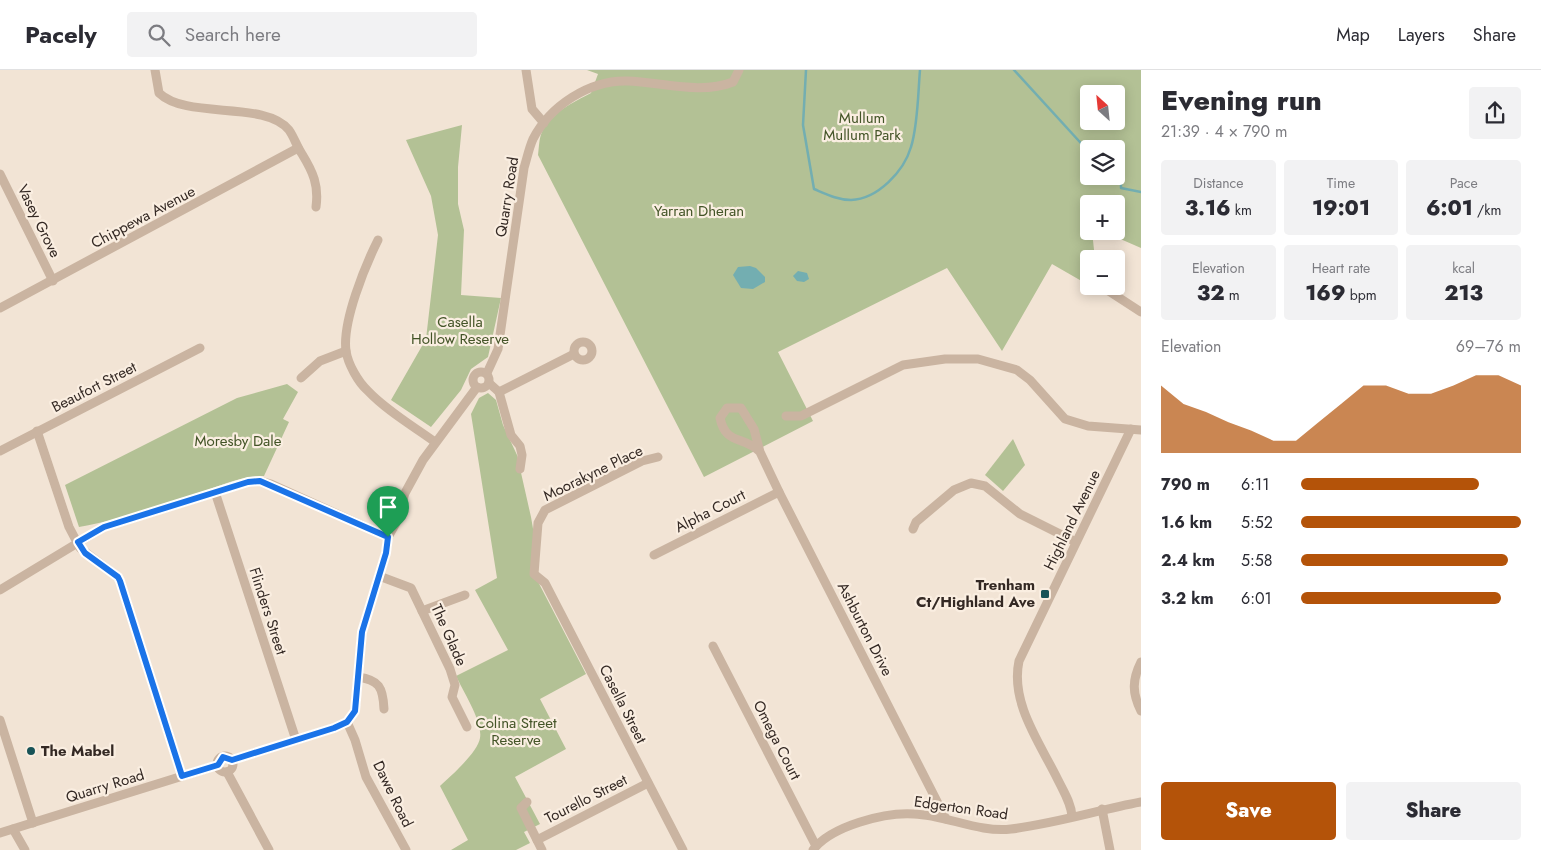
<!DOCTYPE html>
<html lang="en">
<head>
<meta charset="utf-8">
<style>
  :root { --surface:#fff; --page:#f2f2f3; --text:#2b2b33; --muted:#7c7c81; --line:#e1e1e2; --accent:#b45309 }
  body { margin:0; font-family:Jost,sans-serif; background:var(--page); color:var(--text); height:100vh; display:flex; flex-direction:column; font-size:19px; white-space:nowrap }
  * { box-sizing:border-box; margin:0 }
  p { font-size:16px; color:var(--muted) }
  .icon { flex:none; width:28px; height:28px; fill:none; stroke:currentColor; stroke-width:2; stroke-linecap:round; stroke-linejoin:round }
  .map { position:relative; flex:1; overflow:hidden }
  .panel { display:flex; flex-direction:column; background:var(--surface); width:400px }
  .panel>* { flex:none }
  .needle { width:32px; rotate:333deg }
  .controls { position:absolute; left:1080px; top:15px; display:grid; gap:10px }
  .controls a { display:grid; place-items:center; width:45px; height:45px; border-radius:5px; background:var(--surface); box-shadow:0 2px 12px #0003; font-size:25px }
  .pin { position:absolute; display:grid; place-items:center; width:42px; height:42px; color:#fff; margin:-51px -21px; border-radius:50% 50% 50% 0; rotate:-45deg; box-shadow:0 0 5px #0007 }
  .pin .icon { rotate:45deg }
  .round { display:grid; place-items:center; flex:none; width:52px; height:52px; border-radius:5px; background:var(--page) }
  .headline { display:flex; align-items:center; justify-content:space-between; height:85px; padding:0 20px }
  h1 { font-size:28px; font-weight:800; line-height:38px }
  .figures { display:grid; grid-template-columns:repeat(3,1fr); gap:8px; height:85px; padding:5px 20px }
  .figures div { display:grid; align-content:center; border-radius:5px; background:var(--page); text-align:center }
  .figures b { font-size:21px; font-weight:800 }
  .figures small { font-size:14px; font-weight:400 }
  .figures p { font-size:14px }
  .chart { height:140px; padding:10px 20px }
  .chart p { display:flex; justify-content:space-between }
  .chart svg { width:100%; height:90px; margin-top:5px; fill:var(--accent); opacity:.7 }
  .cta { display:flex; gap:10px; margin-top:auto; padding:10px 20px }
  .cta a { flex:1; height:58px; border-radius:5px; background:var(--accent); color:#fff; font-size:20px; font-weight:800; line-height:58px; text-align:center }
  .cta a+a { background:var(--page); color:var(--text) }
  ul { padding:0 20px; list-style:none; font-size:16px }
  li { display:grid; grid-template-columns:80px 60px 1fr; align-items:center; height:38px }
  li i { height:12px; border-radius:6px; background:var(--accent) }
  header { display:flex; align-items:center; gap:30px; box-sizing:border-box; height:70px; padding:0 25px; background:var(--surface); border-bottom:1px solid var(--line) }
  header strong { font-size:24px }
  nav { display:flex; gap:28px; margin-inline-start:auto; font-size:18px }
  .search { width:350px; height:45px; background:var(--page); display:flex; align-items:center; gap:12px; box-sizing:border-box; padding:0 18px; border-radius:5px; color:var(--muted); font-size:19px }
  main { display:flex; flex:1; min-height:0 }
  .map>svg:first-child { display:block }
</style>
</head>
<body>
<header>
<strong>Pacely</strong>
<div class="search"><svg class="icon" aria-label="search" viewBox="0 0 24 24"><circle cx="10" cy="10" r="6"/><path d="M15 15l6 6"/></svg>Search here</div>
<nav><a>Map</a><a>Layers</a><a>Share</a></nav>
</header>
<main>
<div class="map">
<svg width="1141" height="780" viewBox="0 0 1141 780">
  <rect width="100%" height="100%" fill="#f2e4d5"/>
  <!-- green -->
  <g fill="#b3c195" fill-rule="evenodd">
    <path d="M 587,0 L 1141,0 L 1141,178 L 1102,161 L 1116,161 L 1116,134 L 1089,134 L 1089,161 L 1092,161 L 1095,189 L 1089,189 L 1089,206 L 1085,213 L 1052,194 L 1002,281 L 947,198 L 778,282 L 813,351 L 704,407 L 538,85 C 539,78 539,68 542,62 C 550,43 574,32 591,23 L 598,4 ZM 1089,24 L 1116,24 L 1116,51 L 1089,51 ZM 1089,79 L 1116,79 L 1116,106 L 1089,106 Z"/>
    <polygon points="462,55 458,97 458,134 464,160 461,225 501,228 488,287 471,299 461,320 431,357 391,330 426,269 438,165 431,126 406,70"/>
    <path d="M 287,314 L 298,322 L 283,349 L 289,352 L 264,406 C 243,405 220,416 201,422 C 160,435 121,450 79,457 L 65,415 L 237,328 Z"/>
    <path d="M 488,323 L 496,330 L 503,355 L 517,385 L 531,447 L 536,476 L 534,504 L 586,604 L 540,629 L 566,679 L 515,707 L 540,754 L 524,762 L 530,773 L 516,780 L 451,780 L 468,770 L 440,716 C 451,706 478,682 480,668 C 483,652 463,621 456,606 L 508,580 L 475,520 L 497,508 L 471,344 L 479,328 Z"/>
    <polygon points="1013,369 1025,395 1003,421 985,405"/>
  </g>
  <!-- water -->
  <g fill="#73aeb1">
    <polygon points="750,196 756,198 765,207 765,212 753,219 741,218 733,205 738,197"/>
    <polygon points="798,201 807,203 809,209 804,212 797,211 793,206"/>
  </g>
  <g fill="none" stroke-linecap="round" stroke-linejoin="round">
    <!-- stream -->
    <g stroke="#73aeb1" stroke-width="2.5">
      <path d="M 806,0 L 803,55 L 814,119 C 826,124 838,130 851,130 C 878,129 904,101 911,77 C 918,55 918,23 920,0"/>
      <polyline points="1014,0 1089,82"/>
      <polyline points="1116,97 1121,99 1121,118 1141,122"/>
    </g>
    <!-- minor -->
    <g stroke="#cab4a1" stroke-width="9">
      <path d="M 155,0 L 159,23 C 187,50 265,30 289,60 C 294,67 297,77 302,84 C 313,102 319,115 316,137"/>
      <polyline points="526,0 532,39 544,53"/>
      <polyline points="0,104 53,211"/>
      <path d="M 378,170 C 365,196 342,252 346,281 C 348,294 358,312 368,321 C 387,341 413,356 435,372"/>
      <polyline points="1101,216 1141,242"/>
      <polyline points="0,238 298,78"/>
      <circle cx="583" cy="281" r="9"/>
      <circle cx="481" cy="310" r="8"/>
      <path d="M 487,303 L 498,279 L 524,98 C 527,88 529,78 533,69 C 550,36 589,10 627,11 C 662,12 700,25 733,12 L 739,0"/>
      <polyline points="301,308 320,291 346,281"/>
      <polyline points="489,313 499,322 511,365 520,376 522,385 520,399"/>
      <polyline points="499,322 574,284"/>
      <polyline points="786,346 801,346 903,295 945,289 978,289 1017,300 1030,310 1065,349 1088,356 1141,360"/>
      <polyline points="37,361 69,457 80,478 118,507 120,511 182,706"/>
      <polyline points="0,381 200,278"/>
      <path d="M 760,382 C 744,365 726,376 720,348 L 727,338 L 741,338 L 754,359 L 760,382 L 779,422 L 946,749"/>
      <polyline points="658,387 642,391 545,440 538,453 534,504 545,513 683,780"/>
      <polyline points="215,422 296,670"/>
      <polyline points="913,459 916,452 954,420 971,413 985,416 1020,444 1076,472"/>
      <polyline points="654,485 779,422"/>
      <polyline points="379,506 411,518 450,599 455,615 452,627 467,657"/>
      <polyline points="0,520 104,457 248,412 260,411 271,414 388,467"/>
      <polyline points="422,541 465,525"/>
      <polyline points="713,576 816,776"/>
      <path d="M 1141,592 C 1132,610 1132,623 1141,641"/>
      <path d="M 358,607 C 379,610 383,617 384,639"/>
      <polyline points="0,650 33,753"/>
      <polyline points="347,652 355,670 366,707 406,780"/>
      <circle cx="225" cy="694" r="8"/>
      <polyline points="232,690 334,658 347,652 355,641 362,562 386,483 388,467 396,453 405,423 423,390 477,317"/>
      <polyline points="227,702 269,780"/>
      <polyline points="527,732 521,738 542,780"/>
      <polyline points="1102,739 1110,780"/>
      <path d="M 1072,746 C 1071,733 1064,722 1058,710 C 1040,673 1010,633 1019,591 L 1131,359"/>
      <polyline points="13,759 25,780"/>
      <polyline points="0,763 218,695"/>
      <polyline points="537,770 648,713"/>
      <path d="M 813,780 C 831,756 885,742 914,744 C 946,745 979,763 1011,759 C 1054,754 1098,740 1141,732"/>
    </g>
  </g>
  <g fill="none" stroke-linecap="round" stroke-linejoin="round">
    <defs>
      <polygon id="route" points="260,411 388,467 386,483 362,562 355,641 347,652 334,658 232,690 223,687 218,695 182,706 120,511 118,507 85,483 78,472 104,457 248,412"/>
    </defs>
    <!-- route casing -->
    <use href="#route" stroke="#fff" stroke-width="10"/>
    <!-- route -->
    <use href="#route" stroke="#1a73e8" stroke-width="6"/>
  </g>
  <!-- markers -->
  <g fill="#185357" stroke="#faeee1" stroke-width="2">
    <rect x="1040" y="519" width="10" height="10" rx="2.5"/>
    <circle cx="31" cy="681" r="5"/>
  </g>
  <g text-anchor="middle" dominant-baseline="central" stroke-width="4.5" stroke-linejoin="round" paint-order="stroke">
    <!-- park labels -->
    <g font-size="15" fill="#435427" stroke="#faeee1">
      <text x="862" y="48">Mullum<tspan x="862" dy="17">Mullum Park</tspan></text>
      <text x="699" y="141">Yarran Dheran</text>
      <text x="460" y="252">Casella<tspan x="460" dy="17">Hollow Reserve</tspan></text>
      <text x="238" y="371">Moresby Dale</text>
      <text x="516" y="653">Colina Street<tspan x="516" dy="17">Reserve</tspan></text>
    </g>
    <!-- street labels -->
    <g font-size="15" fill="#342924" stroke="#faeee1">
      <text transform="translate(507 127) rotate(-81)">Quarry Road</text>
      <text transform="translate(143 147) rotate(-28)">Chippewa Avenue</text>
      <text transform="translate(39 151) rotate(64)">Vasey Grove</text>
      <text transform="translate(94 317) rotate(-27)">Beaufort Street</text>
      <text transform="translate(593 403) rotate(-26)">Moorakyne Place</text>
      <text transform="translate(710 441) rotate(-27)">Alpha Court</text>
      <text transform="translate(1072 450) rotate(-64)">Highland Avenue</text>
      <text transform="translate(268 541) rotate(72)">Flinders Street</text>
      <text transform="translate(865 559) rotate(63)">Ashburton Drive</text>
      <text transform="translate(449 565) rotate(66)">The Glade</text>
      <text transform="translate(623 634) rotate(63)">Casella Street</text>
      <text transform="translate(777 670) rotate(63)">Omega Court</text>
      <text transform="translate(105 716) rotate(-17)">Quarry Road</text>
      <text transform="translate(393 724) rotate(64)">Dawe Road</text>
      <text transform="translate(586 729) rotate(-27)">Tourello Street</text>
      <text transform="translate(961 738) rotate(8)">Edgerton Road</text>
    </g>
    <!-- poi labels -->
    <g font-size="15" font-weight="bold" fill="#342924" stroke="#faeee1" text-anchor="end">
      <text x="1035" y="515">Trenham<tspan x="1035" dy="17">Ct/Highland Ave</tspan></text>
      <text x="41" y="681" text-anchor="start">The Mabel</text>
    </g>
  </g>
</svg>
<div class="controls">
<a><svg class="needle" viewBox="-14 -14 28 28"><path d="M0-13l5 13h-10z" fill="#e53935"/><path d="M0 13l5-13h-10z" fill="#7c7c81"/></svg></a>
<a><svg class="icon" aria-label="layers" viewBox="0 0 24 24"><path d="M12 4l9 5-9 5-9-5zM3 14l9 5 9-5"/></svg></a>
<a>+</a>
<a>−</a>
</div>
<div class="pin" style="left:388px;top:467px;background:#1e9e55"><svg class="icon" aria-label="arrive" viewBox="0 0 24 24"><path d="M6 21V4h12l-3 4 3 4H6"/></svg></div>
</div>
<section class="panel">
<div class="headline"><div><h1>Evening run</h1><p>21:39 · 4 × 790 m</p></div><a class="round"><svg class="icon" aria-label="share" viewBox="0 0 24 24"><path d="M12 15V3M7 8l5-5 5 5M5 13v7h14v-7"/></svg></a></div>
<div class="figures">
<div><p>Distance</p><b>3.16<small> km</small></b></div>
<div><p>Time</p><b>19:01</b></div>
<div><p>Pace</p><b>6:01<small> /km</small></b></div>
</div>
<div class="figures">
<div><p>Elevation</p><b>32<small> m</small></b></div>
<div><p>Heart rate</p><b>169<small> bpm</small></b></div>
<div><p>kcal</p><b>213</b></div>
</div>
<div class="chart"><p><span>Elevation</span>69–76 m</p>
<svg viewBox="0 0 160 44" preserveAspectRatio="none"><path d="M0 44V11L10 20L20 24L30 29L40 33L50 38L60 38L70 29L80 20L90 11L100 11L110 15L120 15L130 11L140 6L150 6L160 11V44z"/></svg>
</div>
<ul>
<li><b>790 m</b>6:11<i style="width:81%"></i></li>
<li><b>1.6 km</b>5:52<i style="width:100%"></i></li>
<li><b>2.4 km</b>5:58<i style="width:94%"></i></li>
<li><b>3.2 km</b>6:01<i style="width:91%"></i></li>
</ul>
<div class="cta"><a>Save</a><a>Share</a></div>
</section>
</main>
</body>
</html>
